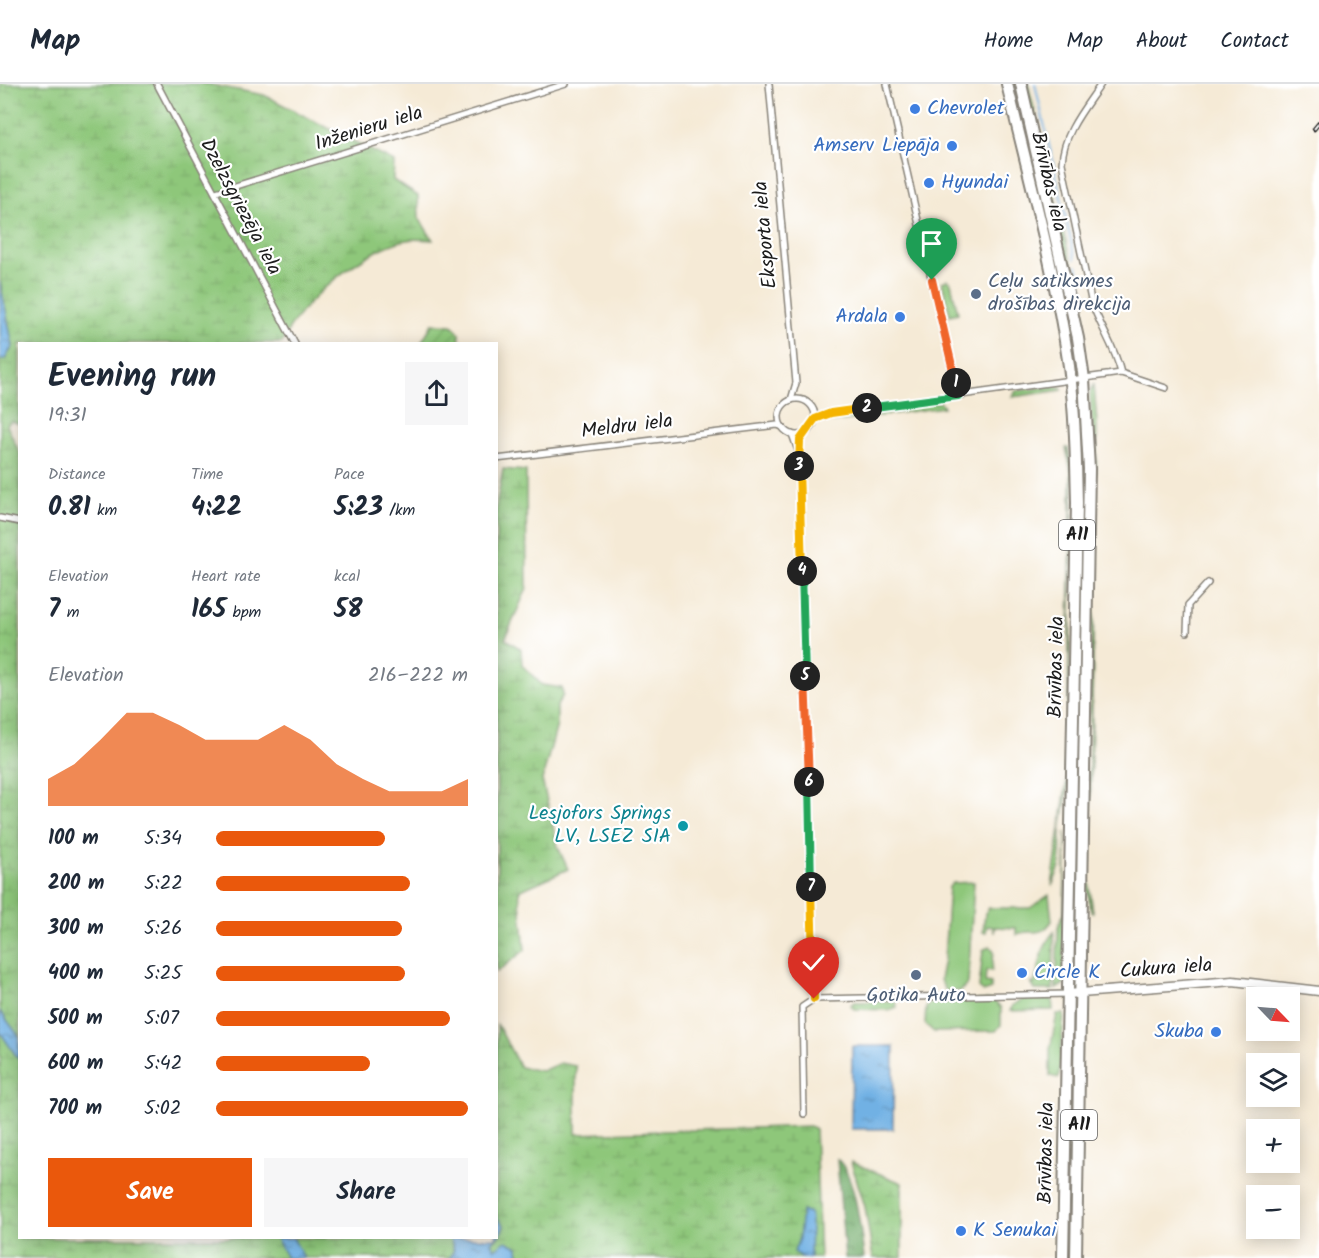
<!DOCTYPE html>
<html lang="en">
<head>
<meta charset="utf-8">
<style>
  :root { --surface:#fff; --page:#f6f6f7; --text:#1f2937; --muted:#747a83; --line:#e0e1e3; --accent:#ea580c }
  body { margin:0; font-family:Kalam,sans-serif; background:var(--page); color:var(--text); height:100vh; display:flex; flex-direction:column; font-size:22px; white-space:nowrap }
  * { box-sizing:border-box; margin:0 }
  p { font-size:20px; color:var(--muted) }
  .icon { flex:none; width:33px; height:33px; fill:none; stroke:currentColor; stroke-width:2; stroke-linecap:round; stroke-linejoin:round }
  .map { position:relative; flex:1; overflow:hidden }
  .side { position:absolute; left:18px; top:258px; width:480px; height:897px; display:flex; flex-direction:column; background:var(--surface); border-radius:0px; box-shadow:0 3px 15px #0003 }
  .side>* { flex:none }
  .needle { width:39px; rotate:115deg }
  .controls { position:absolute; left:1246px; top:903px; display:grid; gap:12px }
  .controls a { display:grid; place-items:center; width:54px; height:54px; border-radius:0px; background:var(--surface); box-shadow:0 3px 15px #0003; font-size:30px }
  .pin { position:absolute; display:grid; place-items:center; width:51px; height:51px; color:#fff; margin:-62px -26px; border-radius:50% 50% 50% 0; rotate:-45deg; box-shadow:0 0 6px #0007 }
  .pin .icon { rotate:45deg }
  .km { position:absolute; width:30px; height:30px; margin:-15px; border-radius:50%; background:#222; color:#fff; font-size:16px; line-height:30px; text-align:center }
  .round { display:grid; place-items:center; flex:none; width:63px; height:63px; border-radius:0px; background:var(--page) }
  .headline { display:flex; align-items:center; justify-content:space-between; height:102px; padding:0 30px }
  h1 { font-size:33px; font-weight:700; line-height:45px }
  .stats { display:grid; grid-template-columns:repeat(3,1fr); gap:9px; height:102px; padding:6px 30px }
  .stats div { display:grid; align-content:center }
  .stats b { font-size:26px; font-weight:700 }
  .stats small { font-size:16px; font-weight:400 }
  .stats p { font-size:16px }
  .chart { height:168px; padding:12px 30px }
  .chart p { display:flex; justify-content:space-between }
  .chart svg { width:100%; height:108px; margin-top:6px; fill:var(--accent); opacity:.7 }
  .action { display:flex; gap:12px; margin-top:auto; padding:12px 30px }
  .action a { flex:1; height:69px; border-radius:0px; background:var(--accent); color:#fff; font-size:24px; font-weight:700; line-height:69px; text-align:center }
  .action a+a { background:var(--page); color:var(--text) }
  ul { padding:0 30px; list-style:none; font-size:20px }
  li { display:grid; grid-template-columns:96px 72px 1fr; align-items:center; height:45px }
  li i { height:15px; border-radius:8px; background:var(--accent) }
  header { display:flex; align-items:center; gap:36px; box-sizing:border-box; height:84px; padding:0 30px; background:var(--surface); border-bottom:2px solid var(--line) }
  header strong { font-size:28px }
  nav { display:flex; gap:33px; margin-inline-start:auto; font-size:21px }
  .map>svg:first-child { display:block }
</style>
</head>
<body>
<header>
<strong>Map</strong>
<nav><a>Home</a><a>Map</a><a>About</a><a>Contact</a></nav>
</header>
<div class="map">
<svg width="1319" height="1174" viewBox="0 0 1319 1174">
  <defs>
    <pattern id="forest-crowns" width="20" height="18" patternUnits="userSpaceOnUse" patternTransform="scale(1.5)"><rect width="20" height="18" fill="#72ac6a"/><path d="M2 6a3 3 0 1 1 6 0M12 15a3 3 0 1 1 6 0" fill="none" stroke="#5d8b56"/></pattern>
    <pattern id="wetland-marsh" width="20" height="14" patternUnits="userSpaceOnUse" patternTransform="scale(1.5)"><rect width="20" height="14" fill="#8ec77a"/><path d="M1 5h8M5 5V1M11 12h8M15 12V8" fill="none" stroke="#7aaa69"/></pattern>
    <pattern id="garden-furrows" width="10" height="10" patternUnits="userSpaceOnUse" patternTransform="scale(1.5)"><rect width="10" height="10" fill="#8ec77a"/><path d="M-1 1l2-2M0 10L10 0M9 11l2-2" fill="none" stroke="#7aaa69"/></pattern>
    <pattern id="water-ripples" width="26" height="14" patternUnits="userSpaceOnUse" patternTransform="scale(1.5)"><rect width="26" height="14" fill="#71b1e4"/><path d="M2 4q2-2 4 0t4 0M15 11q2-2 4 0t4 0" fill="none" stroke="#5c8fb8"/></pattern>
  </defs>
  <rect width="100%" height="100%" fill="#fff"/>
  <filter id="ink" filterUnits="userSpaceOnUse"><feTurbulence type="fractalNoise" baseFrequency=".0167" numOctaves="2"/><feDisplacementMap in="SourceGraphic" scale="12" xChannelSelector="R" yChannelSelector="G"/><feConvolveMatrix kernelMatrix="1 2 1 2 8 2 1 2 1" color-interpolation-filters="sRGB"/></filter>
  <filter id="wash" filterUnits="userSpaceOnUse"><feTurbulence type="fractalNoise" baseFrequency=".008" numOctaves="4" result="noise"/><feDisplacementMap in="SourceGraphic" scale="24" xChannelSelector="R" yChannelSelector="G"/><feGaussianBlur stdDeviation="1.35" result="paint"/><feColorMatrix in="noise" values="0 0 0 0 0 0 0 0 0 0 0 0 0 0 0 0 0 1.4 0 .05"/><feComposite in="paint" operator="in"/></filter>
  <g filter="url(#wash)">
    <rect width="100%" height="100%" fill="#f5ead6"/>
    <!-- grass -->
    <g fill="#8ec77a" stroke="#55724b" stroke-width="1.5">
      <polygon points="1012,0 1018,0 1079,278 1076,278 1065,221"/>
      <polygon points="1025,0 1028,0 1083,228 1081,229 1070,196"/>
      <polygon points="947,196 951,199 958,229 950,231 942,198"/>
      <polygon points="1094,300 1097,340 1089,798 1093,828 1091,828 1087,803 1094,372 1090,309"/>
      <polygon points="1054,302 1062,304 1062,306 1012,313 1016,307"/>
      <polygon points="940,318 944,323 834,338 842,331"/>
      <polygon points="1066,364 1068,364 1073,387 1068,704 1061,745 1060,783 1052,802 1067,694 1071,425 1071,388"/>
      <polygon points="1066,748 1064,900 1056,905 1058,843 1064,829"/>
      <polygon points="974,798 968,899 961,907 946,907 940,896 944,875 949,803 953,799"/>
      <path d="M 1049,811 L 1052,837 C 1039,856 1031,843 1016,851 L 1016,844 L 995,843 L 994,849 L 993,843 L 987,842 L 986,848 L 983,848 L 985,829 L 989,824 L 1030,824 Z"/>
      <path d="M 1054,848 L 1053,906 L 1035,906 L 1031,899 L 1034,900 C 1041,881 1040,863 1054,848 Z"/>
      <polygon points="990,862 994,867 992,887 986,886 985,898 991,899 991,905 983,908 979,904 983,866"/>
      <polygon points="1023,915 1052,915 1053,926 1010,927 1013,921"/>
      <polygon points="993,916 1001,924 1001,941 996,947 934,948 925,940 926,923 933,917"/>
      <polygon points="895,917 897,923 889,926 854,925 851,921 854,918"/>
      <polygon points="1074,923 1072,1174 1067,1174 1073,926"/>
      <polygon points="1057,930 1064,930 1059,994 1050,992 1050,965"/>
    </g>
    <!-- forest -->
    <path fill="url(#forest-crowns)" stroke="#476443" stroke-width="1.5" d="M 837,1075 C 856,1090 861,1150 864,1174 L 845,1174 Z"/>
    <!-- wetland -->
    <g fill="url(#wetland-marsh)" stroke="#55724b" stroke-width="1.5">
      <path d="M 0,0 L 207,0 L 264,11 L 394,78 L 393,96 L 418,112 L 419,134 L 433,156 C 425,156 414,154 406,156 C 363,165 298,219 282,259 L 20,260 L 19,340 L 11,337 L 7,341 L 20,370 L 20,1154 L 450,1154 L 454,1166 L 449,1174 L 0,1174 L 0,276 L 5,275 L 13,262 L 0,198 Z"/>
      <polygon points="503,385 526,387 527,504 505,555 521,565 522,581 542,601 562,604 563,611 557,622 557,641 542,696 558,763 568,785 519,807 525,866 497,888 496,423"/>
      <polygon points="497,940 520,983 542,987 560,979 576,982 576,1050 810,1042 815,1045 820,1174 519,1174 518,1163 495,1165 491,1159 500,1151 504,1142 496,1133"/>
      <polygon points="851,1078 902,1099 902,1174 873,1174 865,1123"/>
    </g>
    <!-- garden -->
    <polygon fill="url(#garden-furrows)" stroke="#55724b" stroke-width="1.5" points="432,240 452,241 459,248 460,259 421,259"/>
    <!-- water -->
    <g fill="url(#water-ripples)" stroke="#466680" stroke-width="1.5">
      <polygon points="0,198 13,262 5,275 0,276"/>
      <polygon points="0,927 19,952 19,976 0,948"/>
      <polygon points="852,962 894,962 893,1045 851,1045"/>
      <polygon points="802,1127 809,1128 811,1135 810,1174 804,1174 794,1168 799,1154"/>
      <polygon points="497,1133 504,1142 500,1151 491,1159 495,1165 506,1157 518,1163 519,1174 449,1174 454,1166 450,1154 496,1154"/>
      <polygon points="276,1154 293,1154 304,1174 287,1174"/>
    </g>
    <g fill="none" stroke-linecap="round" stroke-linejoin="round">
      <!-- stream -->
      <g stroke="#71b1e4" stroke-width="2">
        <polyline points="1035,0 1075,175"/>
        <polyline points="1077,182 1082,203"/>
      </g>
    </g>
  </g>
  <g filter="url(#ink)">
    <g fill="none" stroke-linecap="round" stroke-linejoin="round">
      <defs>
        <g id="street">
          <polyline points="157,0 295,260"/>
          <polyline points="769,0 796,299 791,316"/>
          <polyline points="887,0 958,312"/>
          <path d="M 1101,0 C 1085,24 1063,49 1062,79 L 1091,216 C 1099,242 1115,262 1121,289"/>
          <polyline points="216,108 566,0"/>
          <circle cx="797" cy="333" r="18"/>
          <polyline points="815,335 831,329 1121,289 1166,304"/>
          <polyline points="792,350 798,367 800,410 814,915"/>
          <polyline points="496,375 777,341 783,343"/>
          <polyline points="0,434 20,438"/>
          <polyline points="1187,548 1188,521 1208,499"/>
          <polyline points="804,1030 802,923 814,915 1068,910"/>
        </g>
        <polyline id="secondary" points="1068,910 1233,897 1319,907"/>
        <g id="highway">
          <path d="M 1007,0 C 1029,93 1055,187 1069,282 C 1075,327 1076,373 1077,419 L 1063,1174"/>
          <polyline points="1021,0 1078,254 1084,295 1089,385 1076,1174"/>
        </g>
      </defs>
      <!-- street casing -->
      <use href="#street" stroke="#888379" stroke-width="8"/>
      <!-- secondary casing -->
      <use href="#secondary" stroke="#888379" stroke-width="11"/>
      <!-- highway casing -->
      <use href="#highway" stroke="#888379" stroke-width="14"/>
      <!-- street -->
      <use href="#street" stroke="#fff" stroke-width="5"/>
      <!-- secondary -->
      <use href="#secondary" stroke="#fff" stroke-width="8"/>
      <!-- highway -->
      <use href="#highway" stroke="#fff" stroke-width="10"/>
      <defs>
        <polyline id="rail" points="1314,45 1319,39"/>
      </defs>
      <!-- rail casing -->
      <use href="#rail" stroke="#1c1c1c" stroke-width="4.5"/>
      <!-- rail -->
      <use href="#rail" stroke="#fff" stroke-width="2" stroke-dasharray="7" stroke-linecap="butt"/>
    </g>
  </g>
  <g fill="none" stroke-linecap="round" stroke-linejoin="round" filter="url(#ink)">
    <defs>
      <polyline id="split-1" points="932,196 956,299"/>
      <polyline id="split-2" points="867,324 958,312 956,299"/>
      <polyline id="split-3" points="799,382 800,356 815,335 831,329 867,324"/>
      <polyline id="split-4" points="799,382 802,487"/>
      <polyline id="split-5" points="802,487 805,592"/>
      <polyline id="split-6" points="805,592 809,698"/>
      <polyline id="split-7" points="809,698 811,803"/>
      <polyline id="split-8" points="811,803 814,915"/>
    </defs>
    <!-- split-1 casing -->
    <use href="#split-1" stroke="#fff" stroke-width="12"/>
    <!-- split-2 casing -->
    <use href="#split-2" stroke="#fff" stroke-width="12"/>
    <!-- split-3 casing -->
    <use href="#split-3" stroke="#fff" stroke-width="12"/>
    <!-- split-4 casing -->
    <use href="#split-4" stroke="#fff" stroke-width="12"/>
    <!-- split-5 casing -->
    <use href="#split-5" stroke="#fff" stroke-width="12"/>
    <!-- split-6 casing -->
    <use href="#split-6" stroke="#fff" stroke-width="12"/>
    <!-- split-7 casing -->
    <use href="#split-7" stroke="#fff" stroke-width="12"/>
    <!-- split-8 casing -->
    <use href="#split-8" stroke="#fff" stroke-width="12"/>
    <!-- split-1 -->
    <use href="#split-1" stroke="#f0652b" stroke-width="8"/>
    <!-- split-2 -->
    <use href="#split-2" stroke="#22a559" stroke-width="8"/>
    <!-- split-3 -->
    <use href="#split-3" stroke="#f5b400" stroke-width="8"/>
    <!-- split-4 -->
    <use href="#split-4" stroke="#f5b400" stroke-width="8"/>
    <!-- split-5 -->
    <use href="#split-5" stroke="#22a559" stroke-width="8"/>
    <!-- split-6 -->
    <use href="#split-6" stroke="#f0652b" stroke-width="8"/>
    <!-- split-7 -->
    <use href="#split-7" stroke="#22a559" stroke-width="8"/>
    <!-- split-8 -->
    <use href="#split-8" stroke="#f5b400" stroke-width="8"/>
  </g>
  <!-- markers -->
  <g fill="#3f7fe0" stroke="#fff" stroke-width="2">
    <circle cx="915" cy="25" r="6"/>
    <circle cx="952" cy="62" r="6"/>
    <circle cx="929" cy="99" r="6"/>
    <circle cx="900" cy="233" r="6"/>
    <circle cx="1022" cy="889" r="6"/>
    <circle cx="1216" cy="948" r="6"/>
    <circle cx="961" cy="1147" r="6"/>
  </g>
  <g fill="#5c6f8a" stroke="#fff" stroke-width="2">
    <circle cx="976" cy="210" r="6"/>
    <circle cx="916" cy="891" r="6"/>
  </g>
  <circle fill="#0f9aa8" stroke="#fff" stroke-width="2" cx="683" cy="742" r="6"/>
  <g text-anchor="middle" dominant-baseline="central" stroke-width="4.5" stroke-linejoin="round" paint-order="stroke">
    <!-- shield labels -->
    <g fill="#fff" stroke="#606060" stroke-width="1.5">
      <rect x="1059" y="436" width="36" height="30" rx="4.5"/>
      <rect x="1061" y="1026" width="36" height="30" rx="4.5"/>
    </g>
    <g font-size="18" font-weight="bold" fill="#1c1c1c">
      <text x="1077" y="451">A11</text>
      <text x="1079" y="1041">A11</text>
    </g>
    <!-- shop labels -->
    <g font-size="20" fill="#366cbe" stroke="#fff" text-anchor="start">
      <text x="927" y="25">Chevrolet</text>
      <text x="940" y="62" text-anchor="end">Amserv Liepāja</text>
      <text x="941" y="99">Hyundai</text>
      <text x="888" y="233" text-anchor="end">Ardala</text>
      <text x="1034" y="889">Circle K</text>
      <text x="1204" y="948" text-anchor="end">Skuba</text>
      <text x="973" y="1147">K Senukai</text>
    </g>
    <!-- street labels -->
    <g font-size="20" fill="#1c1c1c" stroke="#fff">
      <text transform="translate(369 45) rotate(-17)">Inženieru iela</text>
      <text transform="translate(1048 98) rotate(77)">Brīvības iela</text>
      <text transform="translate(240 123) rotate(62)">Dzelzsgriezēja iela</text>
      <text transform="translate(766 151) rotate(-95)">Eksporta iela</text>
      <text transform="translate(627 343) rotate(-7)">Meldru iela</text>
      <text transform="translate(1057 583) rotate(-89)">Brīvības iela</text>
      <text transform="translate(1166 885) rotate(-4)">Cukura iela</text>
      <text transform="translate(1047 1069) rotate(-89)">Brīvības iela</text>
    </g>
    <!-- service labels -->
    <g font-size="20" fill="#4e5e75" stroke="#fff" text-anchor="start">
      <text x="988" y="198">Ceļu satiksmes<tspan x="988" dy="23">drošības direkcija</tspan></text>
      <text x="916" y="912" text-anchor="middle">Gotika Auto</text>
    </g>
    <!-- culture labels -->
    <g font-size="20" fill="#0d838f" stroke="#fff" text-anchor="end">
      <text x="671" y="730">Lesjofors Springs<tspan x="671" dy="23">LV, LSEZ SIA</tspan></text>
    </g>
  </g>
</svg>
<div class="controls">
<a><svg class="needle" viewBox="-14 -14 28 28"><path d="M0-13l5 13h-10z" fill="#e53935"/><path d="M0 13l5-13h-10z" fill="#747a83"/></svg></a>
<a><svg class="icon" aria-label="layers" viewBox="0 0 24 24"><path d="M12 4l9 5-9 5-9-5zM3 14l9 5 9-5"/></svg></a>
<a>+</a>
<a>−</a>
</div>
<div class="pin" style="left:932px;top:196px;background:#1e9e55"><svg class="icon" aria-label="arrive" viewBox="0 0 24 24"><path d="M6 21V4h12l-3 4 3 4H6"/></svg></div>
<div class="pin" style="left:814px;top:915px;background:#d93025"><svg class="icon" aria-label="check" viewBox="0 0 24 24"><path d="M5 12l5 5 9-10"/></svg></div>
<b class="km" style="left:956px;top:299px">1</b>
<b class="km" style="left:867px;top:324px">2</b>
<b class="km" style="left:799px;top:382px">3</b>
<b class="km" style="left:802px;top:487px">4</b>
<b class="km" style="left:805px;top:592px">5</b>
<b class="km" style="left:809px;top:698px">6</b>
<b class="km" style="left:811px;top:803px">7</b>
<section class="side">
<div class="headline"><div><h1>Evening run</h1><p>19:31</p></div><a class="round"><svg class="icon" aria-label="share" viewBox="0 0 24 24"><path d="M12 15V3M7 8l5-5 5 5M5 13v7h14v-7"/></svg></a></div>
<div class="stats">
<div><p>Distance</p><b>0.81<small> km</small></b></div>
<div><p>Time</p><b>4:22</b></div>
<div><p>Pace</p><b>5:23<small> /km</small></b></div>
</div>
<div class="stats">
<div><p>Elevation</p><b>7<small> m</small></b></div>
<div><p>Heart rate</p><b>165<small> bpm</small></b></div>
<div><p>kcal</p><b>58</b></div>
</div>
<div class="chart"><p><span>Elevation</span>216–222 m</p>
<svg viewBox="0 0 160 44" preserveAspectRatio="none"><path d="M0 44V33L10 27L20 17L30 6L40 6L50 11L60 17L70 17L80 17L90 11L100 17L110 27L120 33L130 38L140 38L150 38L160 33V44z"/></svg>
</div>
<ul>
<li><b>100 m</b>5:34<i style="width:67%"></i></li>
<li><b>200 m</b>5:22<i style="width:77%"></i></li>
<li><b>300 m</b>5:26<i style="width:74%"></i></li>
<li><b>400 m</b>5:25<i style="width:75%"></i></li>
<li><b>500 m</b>5:07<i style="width:93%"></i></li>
<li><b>600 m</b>5:42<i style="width:61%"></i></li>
<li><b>700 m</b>5:02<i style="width:100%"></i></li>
</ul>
<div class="action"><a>Save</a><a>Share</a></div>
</section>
</div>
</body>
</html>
